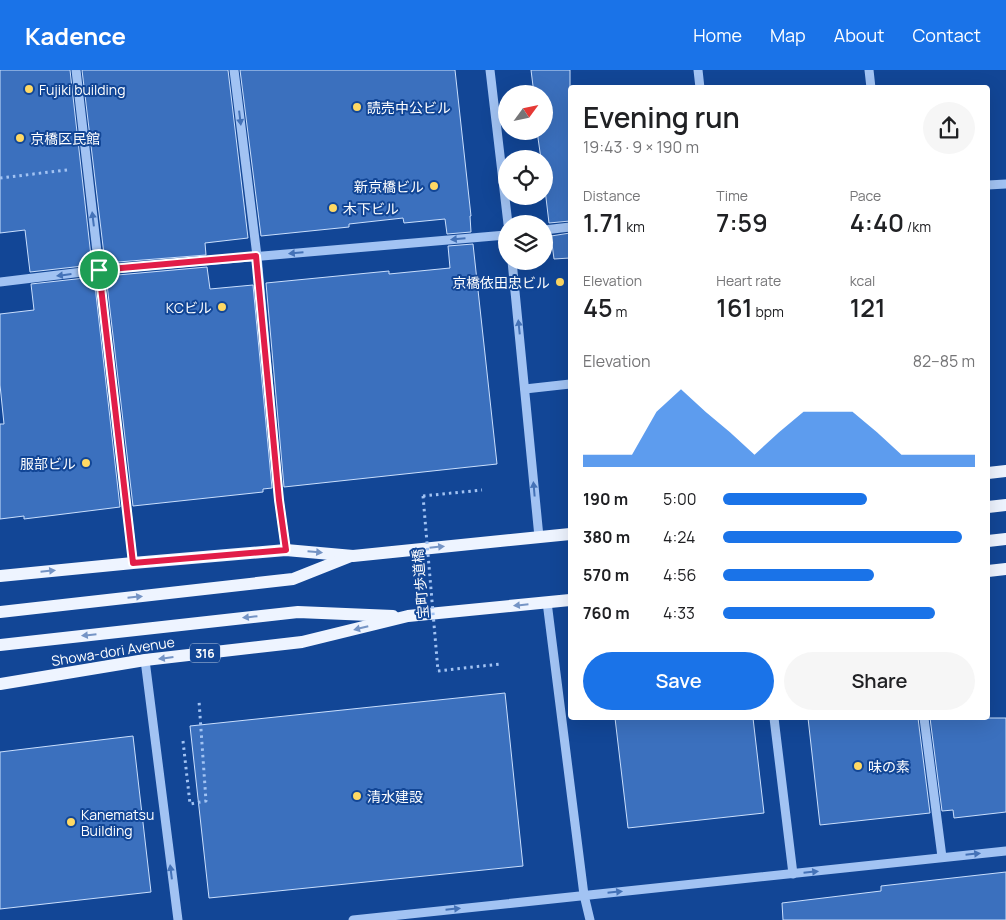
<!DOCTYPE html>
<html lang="en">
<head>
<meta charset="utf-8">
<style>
  :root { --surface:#fff; --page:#f6f6f6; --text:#202124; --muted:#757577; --accent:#1a73e8 }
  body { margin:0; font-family:Manrope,"Noto Sans JP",sans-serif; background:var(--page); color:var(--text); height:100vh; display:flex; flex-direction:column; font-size:19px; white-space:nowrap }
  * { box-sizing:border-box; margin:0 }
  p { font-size:16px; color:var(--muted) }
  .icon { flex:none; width:28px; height:28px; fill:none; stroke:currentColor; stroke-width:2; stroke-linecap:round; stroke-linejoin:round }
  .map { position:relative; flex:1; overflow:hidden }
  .side { position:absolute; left:568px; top:15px; width:422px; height:635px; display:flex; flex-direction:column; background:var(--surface); border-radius:5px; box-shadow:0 5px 20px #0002 }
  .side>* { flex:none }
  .needle { width:32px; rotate:57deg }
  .controls { position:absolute; left:498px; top:15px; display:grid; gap:10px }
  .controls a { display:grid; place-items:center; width:55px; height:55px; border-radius:50%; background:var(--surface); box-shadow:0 5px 20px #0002; font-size:25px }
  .pin { position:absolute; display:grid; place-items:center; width:42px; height:42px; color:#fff; margin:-21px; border:2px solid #fff; border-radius:50%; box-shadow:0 1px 5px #0007 }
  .round { display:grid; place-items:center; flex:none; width:52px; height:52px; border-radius:26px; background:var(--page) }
  .head { display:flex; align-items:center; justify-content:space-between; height:85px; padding:0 15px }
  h1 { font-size:28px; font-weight:600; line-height:38px }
  .figures { display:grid; grid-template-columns:repeat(3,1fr); gap:8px; height:85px; padding:5px 15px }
  .figures div { display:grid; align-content:center }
  .figures b { font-size:25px; font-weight:600 }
  .figures small { font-size:14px; font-weight:400 }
  .figures p { font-size:14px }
  .chart { height:140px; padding:10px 15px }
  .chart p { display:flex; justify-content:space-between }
  .chart svg { width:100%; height:90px; margin-top:5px; fill:var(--accent); opacity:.7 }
  .primary-button { display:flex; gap:10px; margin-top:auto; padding:10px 15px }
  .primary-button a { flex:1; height:58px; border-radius:30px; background:var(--accent); color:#fff; font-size:20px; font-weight:600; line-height:58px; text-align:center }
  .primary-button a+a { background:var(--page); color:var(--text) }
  ul { padding:0 15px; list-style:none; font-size:16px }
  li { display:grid; grid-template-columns:80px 60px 1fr; align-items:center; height:38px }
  li i { height:12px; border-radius:6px; background:var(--accent) }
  header { display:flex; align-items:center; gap:30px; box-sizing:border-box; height:70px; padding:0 25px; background:var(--accent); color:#fff }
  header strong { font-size:24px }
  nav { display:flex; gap:28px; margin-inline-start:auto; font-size:18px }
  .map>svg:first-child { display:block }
</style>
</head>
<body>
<header>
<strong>Kadence</strong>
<nav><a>Home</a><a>Map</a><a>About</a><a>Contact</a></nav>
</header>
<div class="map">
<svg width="1006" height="850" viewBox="0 0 1006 850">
  <rect width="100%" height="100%" fill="#124696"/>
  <!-- building -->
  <g fill="#3b70be" stroke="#cadffd">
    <polygon points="0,0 70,0 92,195 30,202 25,160 0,163"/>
    <polygon points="82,0 228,0 248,168 205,173 206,185 105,193"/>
    <polygon points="240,0 455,0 471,146 470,146 471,162 447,164 445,149 404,153 403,148 349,154 349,157 261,166"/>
    <polygon points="531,0 570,0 570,151 549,153 544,111 544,89 541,89 537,61 544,61 544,24 534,24"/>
    <polygon points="570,163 570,188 554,189 551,166"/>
    <polygon points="473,174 497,394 284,417 266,213 389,201 389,204 450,198 448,176"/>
    <polygon points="207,197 210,219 253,215 272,418 263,419 263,422 133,436 106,206"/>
    <polygon points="94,207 120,437 24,449 24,446 0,449 0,354 4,354 0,315 0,244 34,240 31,214"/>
    <polygon points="505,623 523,796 209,828 190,656"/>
    <polygon points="615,648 753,648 764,743 628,758"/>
    <polygon points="808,648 918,648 930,743 820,755"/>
    <polygon points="930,648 1006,648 1006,742 954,748 953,740 942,741"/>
    <polygon points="133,666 151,822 0,839 0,682"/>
    <polygon points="1006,802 1006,850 783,850 782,833 881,821 881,816"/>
  </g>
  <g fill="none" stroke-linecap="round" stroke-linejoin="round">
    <!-- path -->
    <g stroke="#a2c3f3" stroke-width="3" stroke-dasharray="2.5 4" stroke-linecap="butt">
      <polyline points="0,108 67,100"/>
      <polyline points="423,426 482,420"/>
      <polyline points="438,601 500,594"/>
      <polyline points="183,671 190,734 206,731 199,631"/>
    </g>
    <!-- minor -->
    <g stroke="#a2c3f3" stroke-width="9">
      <polyline points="76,0 133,493"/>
      <polyline points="234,0 257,186 279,430 286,480"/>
      <polyline points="490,0 508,154"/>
      <polyline points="698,0 700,18"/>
      <polyline points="869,0 871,18"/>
      <polyline points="988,115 1006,114"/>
      <polyline points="544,160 570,157"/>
      <polyline points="512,191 539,467"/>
      <polyline points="0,212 99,200 506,165"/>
      <polyline points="525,319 570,314"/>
      <polyline points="547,532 584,825 590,850"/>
      <polyline points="145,590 178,850"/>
      <polyline points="774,648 793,804"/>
      <polyline points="924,648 942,787"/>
      <polyline points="353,850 1006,781"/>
    </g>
    <!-- major -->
    <g stroke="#eef4ff" stroke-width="12">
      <polyline points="988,403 1006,401"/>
      <polyline points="988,437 1006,435"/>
      <polyline points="988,471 1006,469"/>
      <polyline points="988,501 1006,499"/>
      <polyline points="0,506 133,493 286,480 353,486 570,464"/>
      <polyline points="0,542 293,509 351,486"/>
      <polyline points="0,575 298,542 393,546"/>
      <polyline points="0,614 145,590 302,572 408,546 570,530"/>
    </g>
    <!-- path-bridge -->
    <polyline stroke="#a2c3f3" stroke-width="3" stroke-dasharray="2.5 4" stroke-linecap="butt" points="423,426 438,601"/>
  </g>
  <!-- one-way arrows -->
  <defs><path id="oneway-solid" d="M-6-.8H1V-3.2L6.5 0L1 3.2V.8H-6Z" transform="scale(1.25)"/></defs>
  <g fill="#4472b7">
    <use href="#oneway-solid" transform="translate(240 48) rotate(83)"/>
    <use href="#oneway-solid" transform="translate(93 149) rotate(-97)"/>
    <use href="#oneway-solid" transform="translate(458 169) rotate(175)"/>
    <use href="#oneway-solid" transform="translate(296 183) rotate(175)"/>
    <use href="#oneway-solid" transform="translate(64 205) rotate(173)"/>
    <use href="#oneway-solid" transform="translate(519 257) rotate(-96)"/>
    <use href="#oneway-solid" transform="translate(534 419) rotate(-95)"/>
    <use href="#oneway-solid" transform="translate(973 784) rotate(-6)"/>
    <use href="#oneway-solid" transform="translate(171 802) rotate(-97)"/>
    <use href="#oneway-solid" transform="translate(811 802) rotate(-6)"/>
    <use href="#oneway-solid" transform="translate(615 822) rotate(-6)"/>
    <use href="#oneway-solid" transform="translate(453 839) rotate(-6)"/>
  </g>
  <g fill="#7594c5">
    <use href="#oneway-solid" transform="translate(437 477) rotate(-6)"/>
    <use href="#oneway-solid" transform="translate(315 482) rotate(5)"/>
    <use href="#oneway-solid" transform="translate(48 501) rotate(-6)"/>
    <use href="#oneway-solid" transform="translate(135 527) rotate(-6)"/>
    <use href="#oneway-solid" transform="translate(521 535) rotate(174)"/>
    <use href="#oneway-solid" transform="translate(250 547) rotate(174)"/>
    <use href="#oneway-solid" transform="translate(361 558) rotate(166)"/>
    <use href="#oneway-solid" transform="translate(89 565) rotate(174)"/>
    <use href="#oneway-solid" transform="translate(166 588) rotate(173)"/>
  </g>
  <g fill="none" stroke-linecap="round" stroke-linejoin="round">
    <defs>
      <polygon id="route" points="256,186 279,430 286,480 133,493 99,200"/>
    </defs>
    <!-- route casing -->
    <use href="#route" stroke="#fff" stroke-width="10"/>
    <!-- route -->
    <use href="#route" stroke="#e11d48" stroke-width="6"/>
  </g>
  <!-- markers -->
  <g fill="#ffd964" stroke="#124696" stroke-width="2">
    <circle cx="29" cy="19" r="5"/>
    <circle cx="357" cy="37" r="5"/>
    <circle cx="20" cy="68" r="5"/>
    <circle cx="434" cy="116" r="5"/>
    <circle cx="333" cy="138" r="5"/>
    <circle cx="560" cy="212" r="5"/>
    <circle cx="222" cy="237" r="5"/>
    <circle cx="86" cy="393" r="5"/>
    <circle cx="858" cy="696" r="5"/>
    <circle cx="357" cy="726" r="5"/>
    <circle cx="71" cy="752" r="5"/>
  </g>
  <g text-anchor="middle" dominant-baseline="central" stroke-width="4" stroke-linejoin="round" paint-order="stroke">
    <!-- shield labels -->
    <rect fill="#124696" stroke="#b8c8e0" stroke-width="1" x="190" y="573.5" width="30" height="19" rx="4"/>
    <g font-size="12" font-weight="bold" fill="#fff">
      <text x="205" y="583">316</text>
    </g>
    <!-- poi labels -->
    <g font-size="14" fill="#fff" stroke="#124696" text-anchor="start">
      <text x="39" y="19">Fujiki building</text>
      <text x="367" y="37">読売中公ビル</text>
      <text x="30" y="68">京橋区民館</text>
      <text x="424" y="116" text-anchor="end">新京橋ビル</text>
      <text x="343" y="138">木下ビル</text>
      <text x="550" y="212" text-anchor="end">京橋依田忠ビル</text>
      <text x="212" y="237" text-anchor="end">KCビル</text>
      <text x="76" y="393" text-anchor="end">服部ビル</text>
      <text x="868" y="696">味の素</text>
      <text x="367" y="726">清水建設</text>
      <text x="81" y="744">Kanematsu<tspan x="81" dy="16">Building</tspan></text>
    </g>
    <!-- street labels -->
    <g font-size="14" fill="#fff" stroke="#124696">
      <text transform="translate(420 514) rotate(-95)">宝町歩道橋</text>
      <text transform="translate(113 581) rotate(-9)">Showa-dori Avenue</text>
    </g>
  </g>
</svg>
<div class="controls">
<a><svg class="needle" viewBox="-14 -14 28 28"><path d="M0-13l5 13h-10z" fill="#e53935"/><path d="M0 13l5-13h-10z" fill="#757577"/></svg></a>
<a><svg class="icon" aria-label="locate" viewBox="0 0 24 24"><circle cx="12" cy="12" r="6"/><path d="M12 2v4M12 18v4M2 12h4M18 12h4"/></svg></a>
<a><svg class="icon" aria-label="layers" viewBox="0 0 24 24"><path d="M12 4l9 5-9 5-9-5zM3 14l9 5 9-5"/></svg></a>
</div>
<div class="pin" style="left:99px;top:200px;background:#1e9e55"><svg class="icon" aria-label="arrive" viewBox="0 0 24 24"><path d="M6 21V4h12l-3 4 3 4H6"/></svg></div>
<section class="side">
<div class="head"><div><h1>Evening run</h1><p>19:43 · 9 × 190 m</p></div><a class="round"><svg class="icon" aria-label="share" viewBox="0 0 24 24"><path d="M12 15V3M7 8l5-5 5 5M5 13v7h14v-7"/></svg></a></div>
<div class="figures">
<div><p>Distance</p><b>1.71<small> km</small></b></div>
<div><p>Time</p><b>7:59</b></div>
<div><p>Pace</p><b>4:40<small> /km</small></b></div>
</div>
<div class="figures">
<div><p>Elevation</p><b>45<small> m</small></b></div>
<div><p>Heart rate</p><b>161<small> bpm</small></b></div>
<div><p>kcal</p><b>121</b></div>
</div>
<div class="chart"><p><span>Elevation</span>82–85 m</p>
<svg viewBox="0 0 160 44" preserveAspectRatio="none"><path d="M0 44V38L10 38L20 38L30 17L40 6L50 17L60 27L70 38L80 27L90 17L100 17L110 17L120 27L130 38L140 38L150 38L160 38V44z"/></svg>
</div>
<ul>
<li><b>190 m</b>5:00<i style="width:57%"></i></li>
<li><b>380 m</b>4:24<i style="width:95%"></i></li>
<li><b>570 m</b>4:56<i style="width:60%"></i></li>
<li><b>760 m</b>4:33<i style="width:84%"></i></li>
</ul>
<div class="primary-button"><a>Save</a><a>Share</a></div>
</section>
</div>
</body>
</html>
